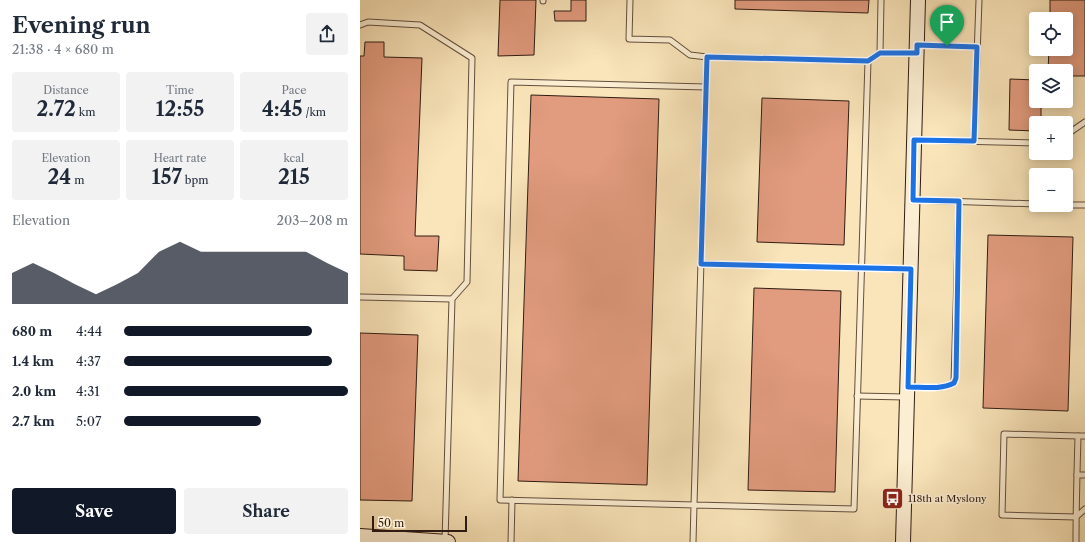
<!DOCTYPE html>
<html lang="en">
<head>
<meta charset="utf-8">
<style>
  :root { --surface:#fff; --page:#f2f2f3; --text:#1f2937; --muted:#747a83; --accent:#111827 }
  body { margin:0; font-family:"Libre Caslon Text",serif; background:var(--page); color:var(--text); height:100vh; display:flex; flex-direction:column; font-size:15px; white-space:nowrap }
  * { box-sizing:border-box; margin:0 }
  p { font-size:13px; color:var(--muted) }
  .icon { flex:none; width:22px; height:22px; fill:none; stroke:currentColor; stroke-width:2; stroke-linecap:round; stroke-linejoin:round }
  .map { position:relative; flex:1; overflow:hidden }
  .side { display:flex; flex-direction:column; background:var(--surface); width:360px }
  .side>* { flex:none }
  .controls { position:absolute; left:669px; top:12px; display:grid; gap:8px }
  .controls a { display:grid; place-items:center; width:44px; height:44px; border-radius:4px; background:var(--surface); box-shadow:0 2px 10px #0003; font-size:20px }
  .scale { position:absolute; left:12px; bottom:10px; width:95px; box-sizing:border-box; padding-left:4px; border:2px solid #301c13; border-top:0; font-size:11px; line-height:14px; white-space:nowrap; color:#301c13; -webkit-text-stroke:3px #fceed2; paint-order:stroke }
  .pin { position:absolute; display:grid; place-items:center; width:34px; height:34px; color:#fff; margin:-41px -17px; border-radius:50% 50% 50% 0; rotate:-45deg; box-shadow:0 0 4px #0007 }
  .pin .icon { rotate:45deg }
  .round { display:grid; place-items:center; flex:none; width:42px; height:42px; border-radius:4px; background:var(--page) }
  .overview { display:flex; align-items:center; justify-content:space-between; height:68px; padding:0 12px }
  h1 { font-size:22px; font-weight:700; line-height:30px }
  .figures { display:grid; grid-template-columns:repeat(3,1fr); gap:6px; height:68px; padding:4px 12px }
  .figures div { display:grid; align-content:center; border-radius:4px; background:var(--page); text-align:center }
  .figures b { font-size:20px; font-weight:700 }
  .figures small { font-size:11px; font-weight:400 }
  .figures p { font-size:11px }
  .chart { height:112px; padding:8px 12px }
  .chart p { display:flex; justify-content:space-between }
  .chart svg { width:100%; height:72px; margin-top:4px; fill:var(--accent); opacity:.7 }
  .primary-button { display:flex; gap:8px; margin-top:auto; padding:8px 12px }
  .primary-button a { flex:1; height:46px; border-radius:4px; background:var(--accent); color:#fff; font-size:16px; font-weight:700; line-height:46px; text-align:center }
  .primary-button a+a { background:var(--page); color:var(--text) }
  ul { padding:0 12px; list-style:none; font-size:13px }
  li { display:grid; grid-template-columns:64px 48px 1fr; align-items:center; height:30px }
  li i { height:10px; border-radius:5px; background:var(--accent) }
  main { display:flex; flex:1; min-height:0 }
  .map>svg:first-child { display:block }
</style>
</head>
<body>
<main>
<section class="side">
<div class="overview"><div><h1>Evening run</h1><p>21:38 · 4 × 680 m</p></div><a class="round"><svg class="icon" aria-label="share" viewBox="0 0 24 24"><path d="M12 15V3M7 8l5-5 5 5M5 13v7h14v-7"/></svg></a></div>
<div class="figures">
<div><p>Distance</p><b>2.72<small> km</small></b></div>
<div><p>Time</p><b>12:55</b></div>
<div><p>Pace</p><b>4:45<small> /km</small></b></div>
</div>
<div class="figures">
<div><p>Elevation</p><b>24<small> m</small></b></div>
<div><p>Heart rate</p><b>157<small> bpm</small></b></div>
<div><p>kcal</p><b>215</b></div>
</div>
<div class="chart"><p><span>Elevation</span>203–208 m</p>
<svg viewBox="0 0 160 44" preserveAspectRatio="none"><path d="M0 44V25L10 19L20 25L30 32L40 38L50 32L60 25L70 12L80 6L90 12L100 12L110 12L120 12L130 12L140 12L150 19L160 25V44z"/></svg>
</div>
<ul>
<li><b>680 m</b>4:44<i style="width:84%"></i></li>
<li><b>1.4 km</b>4:37<i style="width:93%"></i></li>
<li><b>2.0 km</b>4:31<i style="width:100%"></i></li>
<li><b>2.7 km</b>5:07<i style="width:61%"></i></li>
</ul>
<div class="primary-button"><a>Save</a><a>Share</a></div>
</section>
<div class="map">
<svg width="725" height="542" viewBox="0 0 725 542">
  <rect width="100%" height="100%" fill="#fae5ba"/>
  <filter id="stains"><feTurbulence type="fractalNoise" baseFrequency=".005" numOctaves="4"/><feColorMatrix values="0 0 0 0 .2 0 0 0 0 .09 0 0 0 0 .02 0 0 0 .5 -.17"/></filter>
  <radialGradient id="worn" r=".72"><stop offset=".6" stop-color="#630" stop-opacity="0"/><stop offset="1" stop-color="#630" stop-opacity=".3"/></radialGradient>
  <!-- building -->
  <g fill="#e19b7e" stroke="#301c13">
    <polygon points="140,0 176,0 174,55 138,56"/>
    <polygon points="211,0 226,0 226,21 195,21 194,11 211,11"/>
    <polygon points="375,0 509,0 508,13 375,9"/>
    <polygon points="690,0 725,0 725,76 706,76 706,71 688,71 689,49 706,49 706,19 690,19"/>
    <polygon points="5,42 24,42 24,57 62,58 55,236 79,236 77,271 44,270 44,256 0,254 0,56 4,56"/>
    <polygon points="650,79 676,80 676,101 681,101 681,123 676,123 676,131 649,130"/>
    <polygon points="171,95 299,99 287,485 158,481"/>
    <polygon points="402,98 489,101 484,245 397,242"/>
    <polygon points="628,235 713,237 708,411 623,408"/>
    <polygon points="394,288 481,291 475,492 388,490"/>
    <polygon points="0,333 58,335 52,501 0,500"/>
  </g>
  <g fill="none" stroke-linecap="round" stroke-linejoin="round">
    <defs>
      <g id="lane">
        <polyline points="183,0 183,1"/>
        <polyline points="270,0 269,39 310,40 330,55 347,57 508,61 494,509 140,500 151,82 346,87 334,505 333,542"/>
        <polyline points="0,25 8,22 60,25 112,58 107,282 92,299 85,541"/>
        <polyline points="558,45 617,47"/>
        <polyline points="520,53 521,0"/>
        <polyline points="508,61 520,53 556,53"/>
        <polyline points="346,87 347,57"/>
        <polyline points="706,135 725,122"/>
        <polyline points="555,140 676,143"/>
        <polyline points="614,141 619,0"/>
        <polyline points="553,200 676,204"/>
        <polyline points="706,205 725,205"/>
        <polyline points="341,264 550,269"/>
        <polyline points="0,297 92,299"/>
        <path d="M 548,387 C 563,387 581,390 594,383 L 599,201"/>
        <polyline points="497,396 546,397"/>
        <polyline points="718,436 725,436"/>
        <polyline points="717,475 725,475"/>
        <polyline points="151,542 152,500"/>
        <path d="M 716,542 C 716,507 717,471 718,436 L 644,434 L 642,515 L 716,517 L 725,509"/>
      </g>
      <g id="secondary">
        <polyline points="0,536 88,542"/>
        <polyline points="543,542 558,0"/>
      </g>
    </defs>
    <!-- lane casing -->
    <use href="#lane" stroke="#624e3d" stroke-width="7"/>
    <!-- secondary casing -->
    <use href="#secondary" stroke="#301c13" stroke-width="16"/>
    <!-- lane -->
    <use href="#lane" stroke="#fceed2" stroke-width="5"/>
    <!-- secondary -->
    <use href="#secondary" stroke="#fceed2" stroke-width="14"/>
  </g>
  <g fill="none" stroke-linecap="round" stroke-linejoin="round">
    <defs>
      <path id="route" d="M 557,45 L 617,47 L 614,141 L 554,140 L 553,200 L 599,201 L 596,378 L 594,383 C 581,390 563,387 548,387 L 551,269 L 341,264 L 347,57 L 508,61 L 520,53 L 557,53 Z"/>
    </defs>
    <!-- route casing -->
    <use href="#route" stroke="#fff" stroke-width="8"/>
    <!-- route -->
    <use href="#route" stroke="#1a73e8" stroke-width="5"/>
  </g>
  <!-- icons -->
  <defs>
    <symbol id="bus-square" viewBox="-11 -11 22 22"><rect x="-9" y="-9" width="18" height="18" rx="4" fill="#8f2418" stroke="#fceed2"/><path d="M-5-6H5V4H4V6H2V4H-2V6H-4V4H-5ZM-3.5-4V0h7V-4ZM-3.5 1.2v1.5H-2V1.2ZM2 1.2v1.5H3.5V1.2Z" fill="#fff"/></symbol>
  </defs>
  <g fill-rule="evenodd">
    <use href="#bus-square" x="520" y="486" width="25" height="25"/>
  </g>
  <g text-anchor="middle" dominant-baseline="central" stroke-width="3" stroke-linejoin="round" paint-order="stroke">
    <!-- poi labels -->
    <g font-size="10" fill="#301c13" stroke="#fceed2" text-anchor="start">
      <text x="548" y="498">118th at Myslony</text>
    </g>
  </g>
  <rect width="100%" height="100%" filter="url(#stains)"/>
  <rect width="100%" height="100%" fill="url(#worn)"/>
</svg>
<div class="controls">
<a><svg class="icon" aria-label="locate" viewBox="0 0 24 24"><circle cx="12" cy="12" r="6"/><path d="M12 2v4M12 18v4M2 12h4M18 12h4"/></svg></a>
<a><svg class="icon" aria-label="layers" viewBox="0 0 24 24"><path d="M12 4l9 5-9 5-9-5zM3 14l9 5 9-5"/></svg></a>
<a>+</a>
<a>−</a>
</div>
<div class="scale">50 m</div>
<div class="pin" style="left:587px;top:46px;background:#1e9e55"><svg class="icon" aria-label="arrive" viewBox="0 0 24 24"><path d="M6 21V4h12l-3 4 3 4H6"/></svg></div>
</div>
</main>
</body>
</html>
